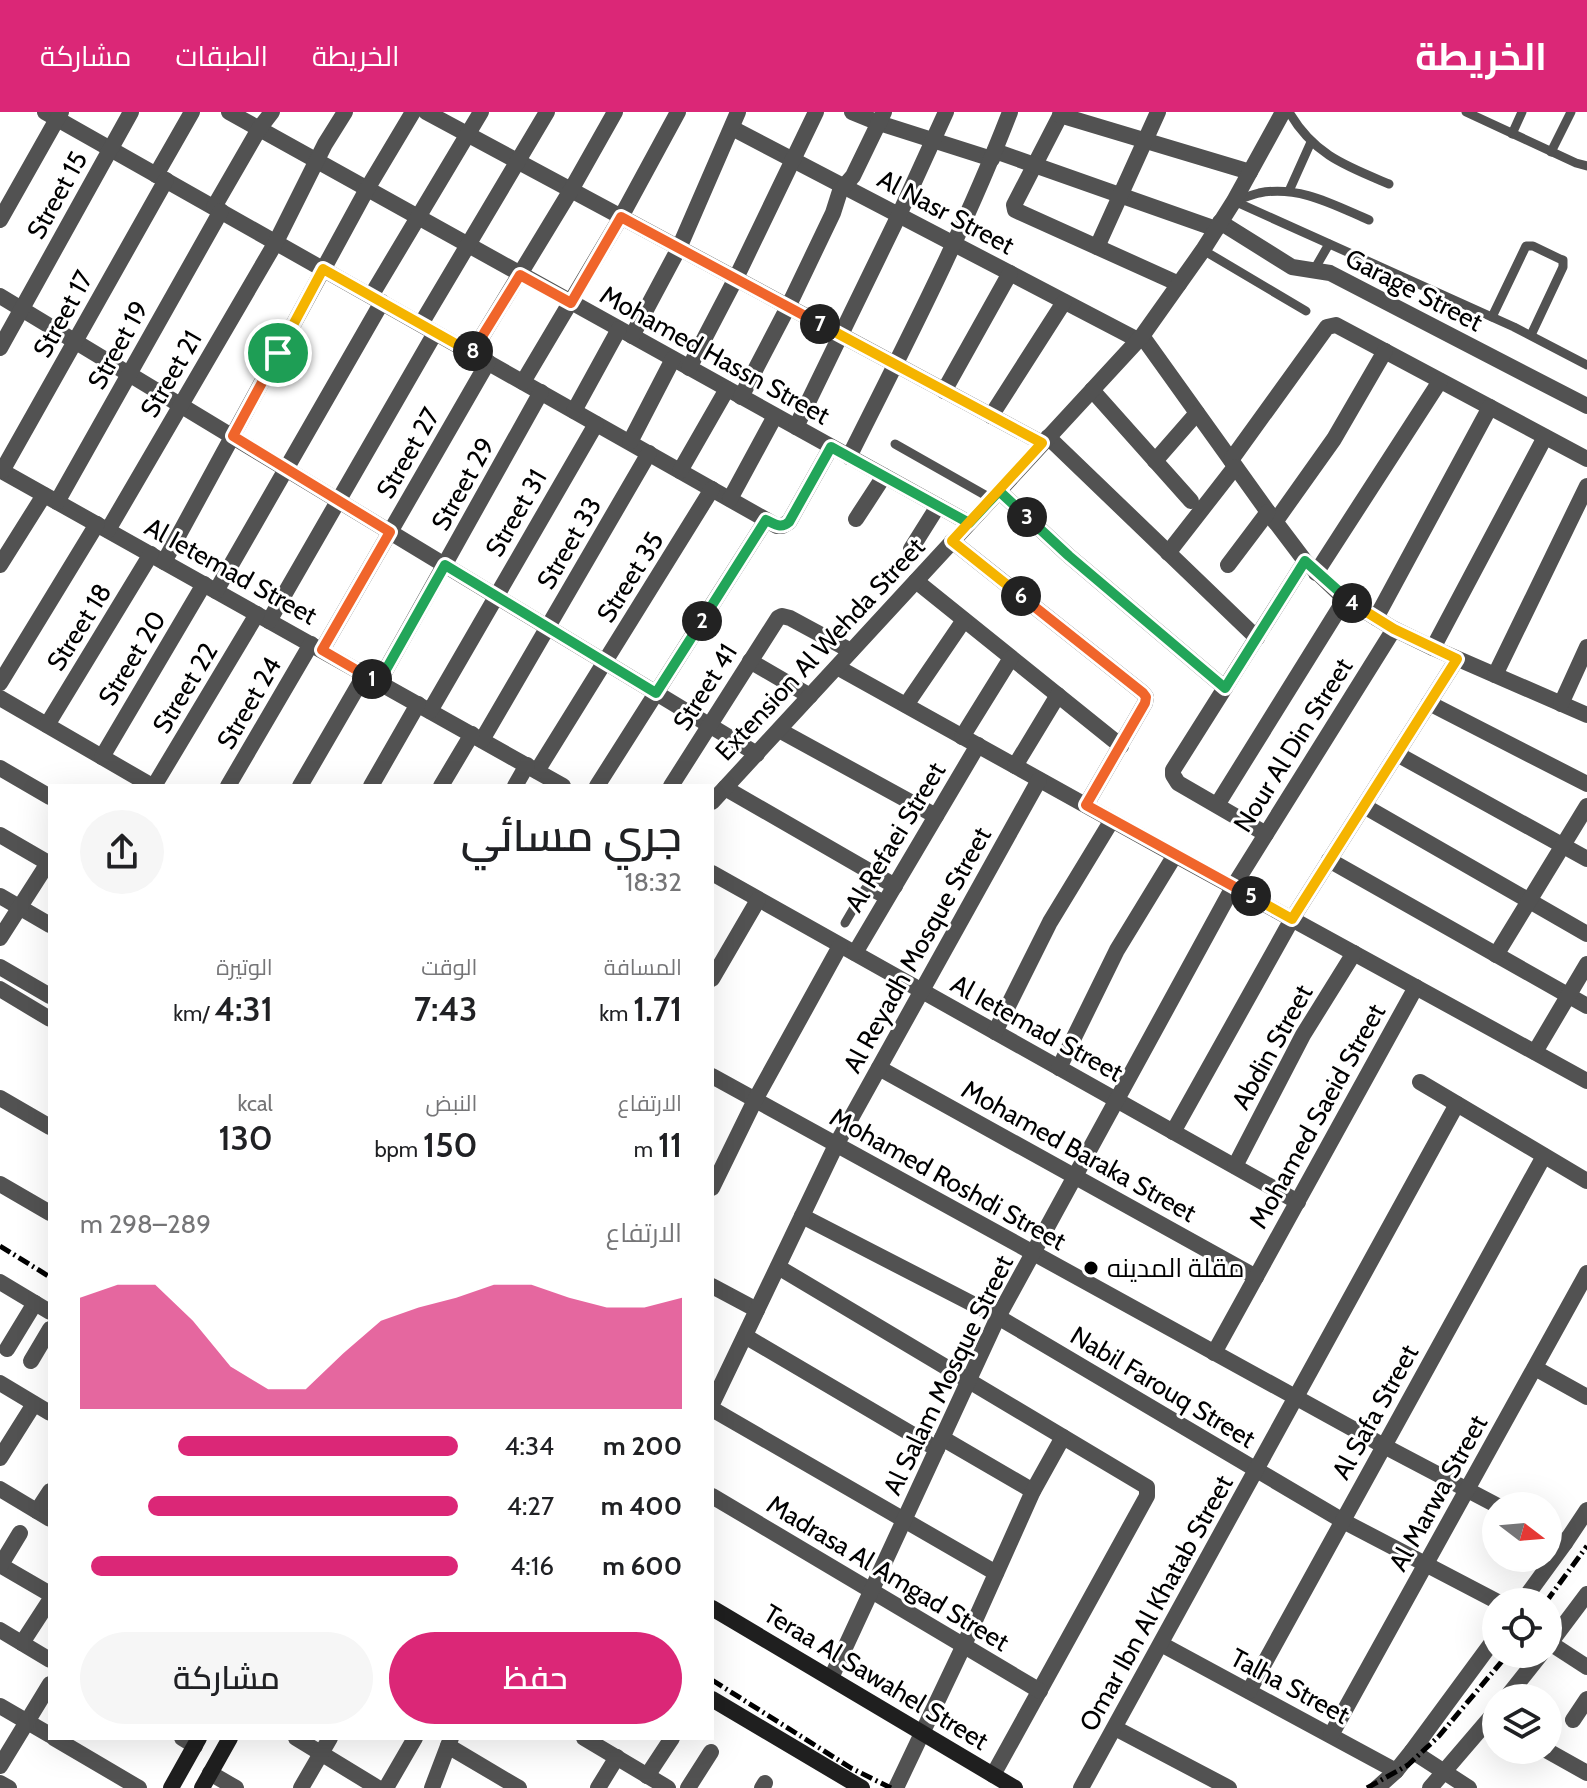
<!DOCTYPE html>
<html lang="ar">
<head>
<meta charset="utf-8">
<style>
  :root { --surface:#fff; --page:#f6f6f6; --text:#202124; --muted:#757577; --accent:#db2777 }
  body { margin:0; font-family:Cabin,Cairo,sans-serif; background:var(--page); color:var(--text); direction:rtl; height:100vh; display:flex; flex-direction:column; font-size:30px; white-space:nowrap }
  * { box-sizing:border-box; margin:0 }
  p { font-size:26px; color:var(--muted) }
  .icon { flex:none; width:44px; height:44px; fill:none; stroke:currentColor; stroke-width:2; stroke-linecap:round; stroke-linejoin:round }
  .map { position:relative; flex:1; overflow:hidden; direction:ltr }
  .side { position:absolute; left:48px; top:672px; width:666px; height:956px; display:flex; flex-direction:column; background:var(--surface); border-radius:0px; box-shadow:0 8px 32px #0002; direction:rtl }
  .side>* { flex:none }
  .needle { width:52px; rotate:106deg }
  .buttons { position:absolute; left:1482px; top:1380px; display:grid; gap:16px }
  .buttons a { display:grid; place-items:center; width:80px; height:80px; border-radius:50%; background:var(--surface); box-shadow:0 8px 32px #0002; font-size:40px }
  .pin { position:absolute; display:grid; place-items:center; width:68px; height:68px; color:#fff; margin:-34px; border:4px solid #fff; border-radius:50%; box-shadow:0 2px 8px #0007 }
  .km { position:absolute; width:40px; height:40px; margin:-20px; border-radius:50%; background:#222; color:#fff; font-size:22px; line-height:40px; text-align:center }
  .round { display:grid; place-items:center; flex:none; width:84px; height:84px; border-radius:42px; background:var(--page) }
  .head { display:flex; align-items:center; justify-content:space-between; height:136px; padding:0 32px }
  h1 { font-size:44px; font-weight:600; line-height:60px }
  .stats { display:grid; grid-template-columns:repeat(3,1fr); gap:12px; height:136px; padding:8px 32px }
  .stats div { display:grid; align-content:center }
  .stats b { font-size:34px; font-weight:600 }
  .stats small { font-size:22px; font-weight:400 }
  .stats p { font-size:22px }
  .chart { height:224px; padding:16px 32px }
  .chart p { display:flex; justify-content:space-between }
  .chart svg { width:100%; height:144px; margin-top:8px; fill:var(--accent); opacity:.7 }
  .action { display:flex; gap:16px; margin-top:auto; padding:16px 32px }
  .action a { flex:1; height:92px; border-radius:48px; background:var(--accent); color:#fff; font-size:32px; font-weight:600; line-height:92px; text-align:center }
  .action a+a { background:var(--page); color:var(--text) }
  ul { padding:0 32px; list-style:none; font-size:26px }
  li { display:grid; grid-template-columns:128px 96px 1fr; align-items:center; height:60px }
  li i { height:20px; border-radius:10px; background:var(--accent) }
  header { display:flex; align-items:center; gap:48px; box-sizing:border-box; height:112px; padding:0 40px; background:var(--accent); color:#fff }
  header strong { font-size:38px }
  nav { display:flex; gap:44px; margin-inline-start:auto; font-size:28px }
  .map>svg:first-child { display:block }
</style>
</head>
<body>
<header>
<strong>الخريطة</strong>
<nav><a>الخريطة</a><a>الطبقات</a><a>مشاركة</a></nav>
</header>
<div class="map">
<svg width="1587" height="1676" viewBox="0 0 1587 1676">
  <rect width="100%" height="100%" fill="#fff"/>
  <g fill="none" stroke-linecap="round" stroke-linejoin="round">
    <!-- service -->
    <g stroke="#525252" stroke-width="9">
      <path d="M 1289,0 C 1314,43 1346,54 1389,72"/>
      <polyline points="1466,0 1576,51 1587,54"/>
      <polyline points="1512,22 1522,0"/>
      <polyline points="1551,40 1571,0"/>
      <polyline points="1289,79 1311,30"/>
      <polyline points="1234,89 1514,215 1587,253"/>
      <path d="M 1235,89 C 1243,86 1251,83 1259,81 C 1299,73 1334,93 1369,108"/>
      <polyline points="1203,138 1306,199"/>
      <polyline points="1314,158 1329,132"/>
      <polyline points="1492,205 1526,134 1533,134 1560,147 1563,148 1563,155 1531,223"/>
      <polyline points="895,332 992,387"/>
      <polyline points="845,811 865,777 886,788"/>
    </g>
    <!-- minor -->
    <g stroke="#525252" stroke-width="16">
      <polyline points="45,0 777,414 782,414 789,410 831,335"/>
      <polyline points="229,0 969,411"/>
      <polyline points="426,0 1042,331"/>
      <polyline points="852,0 879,11 992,47"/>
      <polyline points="1062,0 1014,93 1015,98 1179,172"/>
      <polyline points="1060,3 1250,60"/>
      <polyline points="732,16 1138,228"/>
      <polyline points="995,39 1216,117"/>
      <polyline points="156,63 192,0"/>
      <polyline points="214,95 259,17 272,0"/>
      <polyline points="0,108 61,0"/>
      <polyline points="1220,110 1292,155 1330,161 1587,294"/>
      <polyline points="1097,135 1158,0"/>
      <polyline points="0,184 757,642"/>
      <polyline points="371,184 481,0"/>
      <polyline points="421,212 547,0"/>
      <polyline points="632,224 679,136 738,0"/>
      <polyline points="1142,224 1268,400 1305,449 1345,487 1394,517 1433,536 1587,603"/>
      <polyline points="0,236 131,0"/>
      <polyline points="472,241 571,78 615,0"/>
      <polyline points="689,256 736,166 816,0"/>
      <polyline points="523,270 621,105 678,0"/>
      <polyline points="1092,278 1191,389"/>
      <polyline points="944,279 1010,161"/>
      <polyline points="741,285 788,195 833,101 840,79 853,64 884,0"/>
      <polyline points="574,299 619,217"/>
      <polyline points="991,304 1064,190"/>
      <polyline points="796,315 899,103 946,0"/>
      <polyline points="1048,325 1257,526"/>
      <polyline points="630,330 673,247"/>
      <path d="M 849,345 C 906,231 964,119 1010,0"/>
      <polyline points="1231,348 1327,215 1336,213 1587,347"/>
      <polyline points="1155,349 1197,301"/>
      <polyline points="0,358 563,674"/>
      <polyline points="2,359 166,68"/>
      <polyline points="680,359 727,277"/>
      <polyline points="999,379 1069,444 1225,576"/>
      <polyline points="730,387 775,304"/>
      <polyline points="57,390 221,99"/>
      <polyline points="856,407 884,364"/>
      <polyline points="1275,410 1334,327 1385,239"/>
      <polyline points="108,418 276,130 325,32 345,0"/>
      <polyline points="952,429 1143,581 1146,585 1145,591 1086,693"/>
      <polyline points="911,437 938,394"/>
      <polyline points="1168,441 1235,355"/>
      <polyline points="164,450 367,77 413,0"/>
      <polyline points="0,453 44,383"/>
      <polyline points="1228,453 1268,400"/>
      <polyline points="1316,461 1440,269"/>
      <polyline points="916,469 1121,634"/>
      <polyline points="216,479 382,190"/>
      <polyline points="1376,506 1490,295"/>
      <polyline points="269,509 435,221"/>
      <polyline points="1433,536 1545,325"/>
      <polyline points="322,538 488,250"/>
      <polyline points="750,549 810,584"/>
      <polyline points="837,555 1175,743 1587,969"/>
      <polyline points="1495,563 1587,374"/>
      <polyline points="379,570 541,280"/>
      <polyline points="0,571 97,412"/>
      <polyline points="0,586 152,674"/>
      <polyline points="1429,591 1587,672"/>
      <polyline points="1561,592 1587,535"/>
      <polyline points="906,593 964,508"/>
      <polyline points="430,599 596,312"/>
      <polyline points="47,613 151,442"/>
      <polyline points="779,618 936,704"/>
      <polyline points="962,625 1011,546"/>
      <polyline points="482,628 649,341"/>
      <polyline points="1397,642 1587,747"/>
      <polyline points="102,645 204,472"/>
      <polyline points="1015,654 1058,583"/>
      <polyline points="0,656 50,685"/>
      <polyline points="537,659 712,377"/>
      <polyline points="154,674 257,502"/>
      <polyline points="228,674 311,532"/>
      <polyline points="300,674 365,562"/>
      <polyline points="371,674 418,592"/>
      <polyline points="441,674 472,622"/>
      <polyline points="515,674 527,653"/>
      <polyline points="597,674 766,408"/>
      <polyline points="671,674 778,506 782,504 790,506 851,539"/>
      <polyline points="725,676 895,774"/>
      <polyline points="712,690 1142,224 1203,138 1234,89 1283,0"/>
      <polyline points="1217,693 1345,487"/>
      <polyline points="1364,694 1587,822"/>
      <polyline points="1266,722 1178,671 1173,663 1173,658 1305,449"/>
      <polyline points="0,723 50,752"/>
      <polyline points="1329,748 1587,894"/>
      <polyline points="712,761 1298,1090"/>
      <polyline points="0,784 50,813"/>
      <polyline points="0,826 48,751"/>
      <polyline points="855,841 978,633"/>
      <polyline points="1496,843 1587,694"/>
      <polyline points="0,855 50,884"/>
      <polyline points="712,867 758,788"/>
      <polyline points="0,877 50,907"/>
      <polyline points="995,920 1050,810 1112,708"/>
      <polyline points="1535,940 1587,852"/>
      <polyline points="879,956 1256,1165"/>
      <polyline points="1059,956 1117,838 1175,743"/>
      <polyline points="712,964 1384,1334 1498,1394"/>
      <polyline points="1420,970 1587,1069"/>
      <polyline points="0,986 50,1015"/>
      <polyline points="1173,1020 1292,807 1457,547"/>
      <polyline points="1235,1054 1303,923 1354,841"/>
      <polyline points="712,1076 755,988 840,834"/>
      <polyline points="802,1104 998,1205 1343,1409 1498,1490"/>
      <polyline points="778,1155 1147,1375 1147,1384 993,1663"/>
      <polyline points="712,1174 757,1198"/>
      <polyline points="745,1224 937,1337"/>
      <polyline points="7,1237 35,1191"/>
      <polyline points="1214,1241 1416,875"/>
      <polyline points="31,1249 50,1217"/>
      <polyline points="1535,1256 1587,1285"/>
      <polyline points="0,1271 50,1301"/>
      <polyline points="712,1292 836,1033 1039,668"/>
      <polyline points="712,1297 996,1461"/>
      <polyline points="942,1326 1033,1379"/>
      <polyline points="0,1346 34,1292"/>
      <polyline points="0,1377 50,1407"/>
      <polyline points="712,1384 1040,1579"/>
      <polyline points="37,1399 50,1379"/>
      <polyline points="1548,1422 1565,1431"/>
      <polyline points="0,1453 50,1482"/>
      <polyline points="0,1454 20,1421"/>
      <polyline points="0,1518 50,1548"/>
      <polyline points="22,1531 50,1488"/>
      <polyline points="1550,1531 1587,1555"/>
      <polyline points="1161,1532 1396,1659"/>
      <polyline points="831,1566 998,1205 1233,775 1394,517"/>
      <polyline points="1249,1579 1544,1044"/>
      <polyline points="0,1594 50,1623"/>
      <polyline points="1573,1608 1587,1587"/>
      <polyline points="1115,1616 1229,1676"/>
      <polyline points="1331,1623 1587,1161"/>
      <polyline points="54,1626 139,1676"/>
      <polyline points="182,1626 195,1634"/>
      <polyline points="296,1626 378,1676"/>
      <polyline points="584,1626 668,1676"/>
      <polyline points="448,1634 519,1676"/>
      <polyline points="1546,1638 1587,1661"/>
      <polyline points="1412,1639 1469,1676"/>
      <polyline points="0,1654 50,1572"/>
      <polyline points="210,1661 236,1676"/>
      <polyline points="647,1664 672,1626"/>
      <polyline points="0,1671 9,1676"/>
      <polyline points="301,1676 330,1626"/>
      <polyline points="386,1676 415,1626"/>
      <polyline points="432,1676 451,1626"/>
      <polyline points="598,1676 617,1645"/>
      <polyline points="688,1676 711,1640"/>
      <polyline points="762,1676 765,1671"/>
      <polyline points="896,1676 964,1533 1033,1379 1063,1325"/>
      <polyline points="1081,1676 1457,992"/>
    </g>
    <!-- tertiary -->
    <g stroke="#525252" stroke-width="16">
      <polyline points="0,1072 50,1101"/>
      <polyline points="0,1170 50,1200"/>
      <polyline points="1522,1490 1565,1431 1587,1398"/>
      <polyline points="1548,1534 1587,1482"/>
      <polyline points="1506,1586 1541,1542"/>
      <polyline points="1377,1676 1396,1659 1412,1639 1496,1525"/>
      <polyline points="1430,1676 1496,1599"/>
    </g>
    <!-- secondary -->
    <g stroke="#1f1f1f" stroke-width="16">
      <polyline points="712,1496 1015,1676"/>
      <polyline points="712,1587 862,1676"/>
      <polyline points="171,1676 199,1626"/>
      <polyline points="202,1676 230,1626"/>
    </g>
    <!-- rail -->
    <g stroke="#000" stroke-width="5" stroke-dasharray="12 4 2 4" stroke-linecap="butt">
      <polyline points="0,1134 50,1165"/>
      <polyline points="1546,1490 1587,1434"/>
      <polyline points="712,1568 851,1656 891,1676"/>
      <polyline points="1367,1676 1408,1653 1439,1624 1508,1542"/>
    </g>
  </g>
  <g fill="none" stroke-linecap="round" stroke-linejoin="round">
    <defs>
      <polyline id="split-1" points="278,241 233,324 390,420 322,538 372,567"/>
      <polyline id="split-2" points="372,567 379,570 445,453 656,581 702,509"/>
      <path id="split-3" d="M 702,509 L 766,408 C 775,412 781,417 789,410 L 831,335 L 969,411 L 999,379 L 1027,405"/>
      <polyline id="split-4" points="1027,405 1069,444 1225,576 1305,449 1352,491"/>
      <polyline id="split-5" points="1251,784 1292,807 1457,547 1394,517 1352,491"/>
      <polyline id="split-6" points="1021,484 1143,581 1146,585 1145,591 1086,693 1251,784"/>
      <polyline id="split-7" points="820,212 1042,331 952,429 1021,484"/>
      <polyline id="split-8" points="473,239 520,163 571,191 621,105 820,212"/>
      <polyline id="split-9" points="278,241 323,157 472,241 473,239"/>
    </defs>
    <!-- split-1 casing -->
    <use href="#split-1" stroke="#fff" stroke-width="16"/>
    <!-- split-2 casing -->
    <use href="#split-2" stroke="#fff" stroke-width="16"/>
    <!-- split-3 casing -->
    <use href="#split-3" stroke="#fff" stroke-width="16"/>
    <!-- split-4 casing -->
    <use href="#split-4" stroke="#fff" stroke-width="16"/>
    <!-- split-5 casing -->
    <use href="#split-5" stroke="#fff" stroke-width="16"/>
    <!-- split-6 casing -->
    <use href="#split-6" stroke="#fff" stroke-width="16"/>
    <!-- split-7 casing -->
    <use href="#split-7" stroke="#fff" stroke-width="16"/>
    <!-- split-8 casing -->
    <use href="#split-8" stroke="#fff" stroke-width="16"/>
    <!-- split-9 casing -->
    <use href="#split-9" stroke="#fff" stroke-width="16"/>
    <!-- split-1 -->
    <use href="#split-1" stroke="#f0652b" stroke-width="10"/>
    <!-- split-2 -->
    <use href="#split-2" stroke="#22a559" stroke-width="10"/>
    <!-- split-3 -->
    <use href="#split-3" stroke="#22a559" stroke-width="10"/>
    <!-- split-4 -->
    <use href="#split-4" stroke="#22a559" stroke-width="10"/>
    <!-- split-5 -->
    <use href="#split-5" stroke="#f5b400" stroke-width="10"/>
    <!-- split-6 -->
    <use href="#split-6" stroke="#f0652b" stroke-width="10"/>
    <!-- split-7 -->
    <use href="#split-7" stroke="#f5b400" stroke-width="10"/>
    <!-- split-8 -->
    <use href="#split-8" stroke="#f0652b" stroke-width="10"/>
    <!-- split-9 -->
    <use href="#split-9" stroke="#f5b400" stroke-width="10"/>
  </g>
  <!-- markers -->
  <circle fill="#000" stroke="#fff" stroke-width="3" cx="1091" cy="1156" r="8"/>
  <g text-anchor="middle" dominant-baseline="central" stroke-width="6" stroke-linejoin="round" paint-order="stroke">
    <!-- street labels -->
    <g font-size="26" fill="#000" stroke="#fff">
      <text transform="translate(57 83) rotate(-61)">Street 15</text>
      <text transform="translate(946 100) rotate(28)">Al Nasr Street</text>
      <text transform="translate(1414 178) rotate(27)">Garage Street</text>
      <text transform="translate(63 202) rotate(-61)">Street 17</text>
      <text transform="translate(118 233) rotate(-61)">Street 19</text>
      <text transform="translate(715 243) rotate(29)">Mohamed Hassn Street</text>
      <text transform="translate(171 262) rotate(-60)">Street 21</text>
      <text transform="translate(408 341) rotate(-60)">Street 27</text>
      <text transform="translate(463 372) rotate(-61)">Street 29</text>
      <text transform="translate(516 401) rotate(-60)">Street 31</text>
      <text transform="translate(569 431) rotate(-60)">Street 33</text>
      <text transform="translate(231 459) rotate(29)">Al Ietemad Street</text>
      <text transform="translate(630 465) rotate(-58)">Street 35</text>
      <text transform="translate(79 515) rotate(-58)">Street 18</text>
      <text transform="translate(820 537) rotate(-47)">Extension Al Wehda Street</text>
      <text transform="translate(132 546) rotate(-59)">Street 20</text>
      <text transform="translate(705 575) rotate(-58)">Street 41</text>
      <text transform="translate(185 576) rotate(-59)">Street 22</text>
      <text transform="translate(249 591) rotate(-60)">Street 24</text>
      <text transform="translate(1293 633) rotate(-58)">Nour Al Din Street</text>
      <text transform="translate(895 725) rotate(-59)">Al Refaei Street</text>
      <text transform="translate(917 838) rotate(-61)">Al Reyadh Mosque Street</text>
      <text transform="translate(1037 916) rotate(29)">Al Ietemad Street</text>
      <text transform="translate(1272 935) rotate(-61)">Abdin Street</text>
      <text transform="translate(1317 1004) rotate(-61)">Mohamed Saeid Street</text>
      <text transform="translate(1079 1039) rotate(29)">Mohamed Baraka Street</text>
      <text transform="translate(948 1067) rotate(29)">Mohamed Roshdi Street</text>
      <text transform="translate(948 1263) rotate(-64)">Al Salam Mosque Street</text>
      <text transform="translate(1163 1275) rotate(31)">Nabil Farouq Street</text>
      <text transform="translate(1375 1300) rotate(-61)">Al Safa Street</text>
      <text transform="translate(1438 1381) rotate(-61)">Al Marwa Street</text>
      <text transform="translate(888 1461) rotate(31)">Madrasa Al Amgad Street</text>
      <text transform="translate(1156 1491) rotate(-61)">Omar Ibn Al Khatab Street</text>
      <text transform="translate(876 1565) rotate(31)">Teraa Al Sawahel Street</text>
      <text transform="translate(1290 1574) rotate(28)">Talha Street</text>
    </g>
    <!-- poi labels -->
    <g font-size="26" fill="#000" stroke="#fff" text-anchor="start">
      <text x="1107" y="1156">مقلة المدينه</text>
    </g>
  </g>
</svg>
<div class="buttons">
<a><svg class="needle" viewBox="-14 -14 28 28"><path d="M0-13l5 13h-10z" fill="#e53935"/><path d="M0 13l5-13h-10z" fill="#757577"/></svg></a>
<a><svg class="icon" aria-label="locate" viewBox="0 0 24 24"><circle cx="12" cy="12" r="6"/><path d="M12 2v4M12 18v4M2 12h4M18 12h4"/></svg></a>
<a><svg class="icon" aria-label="layers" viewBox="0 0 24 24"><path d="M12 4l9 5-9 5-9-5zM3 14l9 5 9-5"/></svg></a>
</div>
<div class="pin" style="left:278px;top:241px;background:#1e9e55"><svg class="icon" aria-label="arrive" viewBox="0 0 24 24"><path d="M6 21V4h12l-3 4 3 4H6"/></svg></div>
<b class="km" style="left:372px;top:567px">1</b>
<b class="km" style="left:702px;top:509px">2</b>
<b class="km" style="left:1027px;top:405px">3</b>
<b class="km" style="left:1352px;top:491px">4</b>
<b class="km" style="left:1251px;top:784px">5</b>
<b class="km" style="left:1021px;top:484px">6</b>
<b class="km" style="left:820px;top:212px">7</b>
<b class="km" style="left:473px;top:239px">8</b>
<section class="side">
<div class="head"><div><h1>جري مسائي</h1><p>18:32</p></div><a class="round"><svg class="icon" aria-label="share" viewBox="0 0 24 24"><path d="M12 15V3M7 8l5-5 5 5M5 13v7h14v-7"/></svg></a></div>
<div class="stats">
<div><p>المسافة</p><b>1.71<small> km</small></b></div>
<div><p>الوقت</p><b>7:43</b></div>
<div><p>الوتيرة</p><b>4:31<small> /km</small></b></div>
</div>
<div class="stats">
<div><p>الارتفاع</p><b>11<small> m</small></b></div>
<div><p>النبض</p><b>150<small> bpm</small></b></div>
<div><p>kcal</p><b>130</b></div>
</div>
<div class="chart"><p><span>الارتفاع</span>289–298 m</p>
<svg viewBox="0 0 160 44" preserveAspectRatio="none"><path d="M0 44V10L10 6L20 6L30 17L40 31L50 38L60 38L70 27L80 17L90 13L100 10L110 6L120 6L130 10L140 13L150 13L160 10V44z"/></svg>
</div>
<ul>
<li><b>200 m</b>4:34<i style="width:74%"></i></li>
<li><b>400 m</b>4:27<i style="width:82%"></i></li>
<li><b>600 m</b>4:16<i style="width:97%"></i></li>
</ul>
<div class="action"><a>حفظ</a><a>مشاركة</a></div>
</section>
</div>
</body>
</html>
